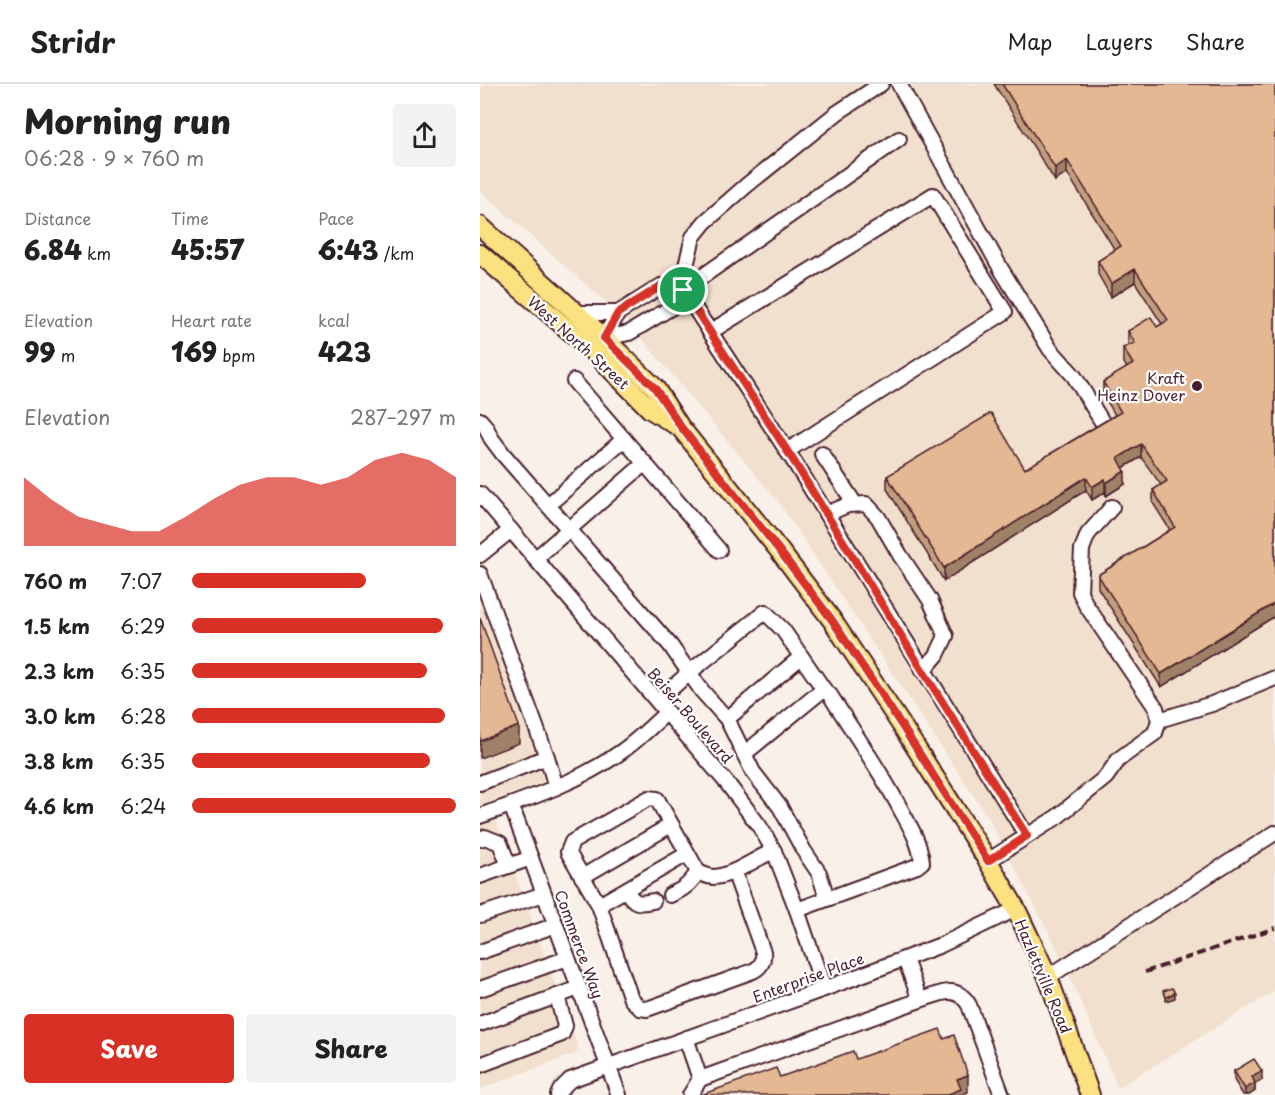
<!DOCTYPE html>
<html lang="en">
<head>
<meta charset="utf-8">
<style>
  :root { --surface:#fff; --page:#f2f2f2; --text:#222; --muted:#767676; --line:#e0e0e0; --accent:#d93025 }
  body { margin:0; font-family:"Playpen Sans",sans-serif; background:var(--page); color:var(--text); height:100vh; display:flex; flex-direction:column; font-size:22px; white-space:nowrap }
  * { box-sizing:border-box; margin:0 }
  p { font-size:20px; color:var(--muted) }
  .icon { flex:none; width:33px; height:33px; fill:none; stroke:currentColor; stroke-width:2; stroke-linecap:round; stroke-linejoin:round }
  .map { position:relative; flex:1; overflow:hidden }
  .details { display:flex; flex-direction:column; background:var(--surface); width:480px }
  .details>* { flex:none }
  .pin { position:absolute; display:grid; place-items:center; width:51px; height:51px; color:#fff; margin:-26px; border:3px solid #fff; border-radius:50%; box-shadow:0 2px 6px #0007 }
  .round { display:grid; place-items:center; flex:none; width:63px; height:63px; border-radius:6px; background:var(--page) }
  .overview { display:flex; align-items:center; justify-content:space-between; height:102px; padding:0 24px }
  h1 { font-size:33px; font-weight:800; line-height:45px }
  .metrics { display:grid; grid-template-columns:repeat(3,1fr); gap:9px; height:102px; padding:6px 24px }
  .metrics div { display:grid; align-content:center }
  .metrics b { font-size:26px; font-weight:800 }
  .metrics small { font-size:16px; font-weight:400 }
  .metrics p { font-size:16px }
  .chart { height:168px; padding:12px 24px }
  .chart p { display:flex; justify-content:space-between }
  .chart svg { width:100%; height:108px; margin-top:6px; fill:var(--accent); opacity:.7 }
  .primary-button { display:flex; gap:12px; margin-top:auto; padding:12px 24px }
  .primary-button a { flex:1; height:69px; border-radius:6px; background:var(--accent); color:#fff; font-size:24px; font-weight:800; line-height:69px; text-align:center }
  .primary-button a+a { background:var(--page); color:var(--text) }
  ul { padding:0 24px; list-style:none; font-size:20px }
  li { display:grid; grid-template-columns:96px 72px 1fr; align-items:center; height:45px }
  li i { height:15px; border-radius:8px; background:var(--accent) }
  header { display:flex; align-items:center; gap:36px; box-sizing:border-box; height:84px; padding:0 30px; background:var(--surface); border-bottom:2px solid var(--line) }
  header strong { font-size:28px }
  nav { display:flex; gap:33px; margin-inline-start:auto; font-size:21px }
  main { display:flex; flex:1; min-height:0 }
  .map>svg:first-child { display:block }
</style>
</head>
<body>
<header>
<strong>Stridr</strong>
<nav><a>Map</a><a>Layers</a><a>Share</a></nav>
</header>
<main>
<section class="details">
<div class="overview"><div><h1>Morning run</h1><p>06:28 · 9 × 760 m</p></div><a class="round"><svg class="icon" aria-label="share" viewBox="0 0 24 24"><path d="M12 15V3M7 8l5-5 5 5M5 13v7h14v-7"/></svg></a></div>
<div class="metrics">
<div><p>Distance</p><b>6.84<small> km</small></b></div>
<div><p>Time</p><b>45:57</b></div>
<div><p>Pace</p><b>6:43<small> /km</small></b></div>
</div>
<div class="metrics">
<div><p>Elevation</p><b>99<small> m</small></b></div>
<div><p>Heart rate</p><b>169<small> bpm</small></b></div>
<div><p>kcal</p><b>423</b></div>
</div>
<div class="chart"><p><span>Elevation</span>287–297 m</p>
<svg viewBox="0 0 160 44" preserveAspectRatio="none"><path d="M0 44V16L10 25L20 32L30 35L40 38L50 38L60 32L70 25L80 19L90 16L100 16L110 19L120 16L130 9L140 6L150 9L160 16V44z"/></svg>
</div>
<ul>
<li><b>760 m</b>7:07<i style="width:66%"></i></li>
<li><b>1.5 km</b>6:29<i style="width:95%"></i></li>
<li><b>2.3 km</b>6:35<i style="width:89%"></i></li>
<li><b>3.0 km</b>6:28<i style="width:96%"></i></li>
<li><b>3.8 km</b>6:35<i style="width:90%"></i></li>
<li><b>4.6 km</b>6:24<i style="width:100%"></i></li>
</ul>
<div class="primary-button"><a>Save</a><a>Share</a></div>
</section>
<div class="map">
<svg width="795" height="1011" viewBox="0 0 795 1011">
  <rect width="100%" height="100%" fill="#f9f1e9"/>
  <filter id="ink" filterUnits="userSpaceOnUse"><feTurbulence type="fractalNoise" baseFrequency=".0167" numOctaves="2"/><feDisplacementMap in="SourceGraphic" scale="12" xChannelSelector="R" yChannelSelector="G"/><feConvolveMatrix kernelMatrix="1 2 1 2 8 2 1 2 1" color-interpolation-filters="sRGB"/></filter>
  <g filter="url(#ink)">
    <!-- built -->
    <g fill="#f2e0cf">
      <polygon points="6,0 795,0 795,907 638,1004 577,864 509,735 299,419 148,238 0,107 0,4"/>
      <polygon points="0,466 82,691 9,718 100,968 0,1005"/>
    </g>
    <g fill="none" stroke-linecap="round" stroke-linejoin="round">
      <defs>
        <g id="minor">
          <polyline points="401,0 357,29 267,101 225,138 213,153 205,186 203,206 315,379 547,752"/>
          <polyline points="419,0 521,185 570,265 594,292 624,341"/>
          <polyline points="203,206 419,55"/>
          <polyline points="96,229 138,229"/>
          <polyline points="230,248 453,111 525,228 307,367"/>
          <polyline points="118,261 124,254 138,229 181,202 203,206 192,223 149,249 124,254"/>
          <polyline points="94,297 239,466"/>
          <polyline points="0,336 6,343 11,354 23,370 190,561 222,607 247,635 273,688 300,723 324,767 339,789 347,814"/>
          <polyline points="342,370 375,420"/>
          <polyline points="0,410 247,699 280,743 294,767 317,826 344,905"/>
          <polyline points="68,421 144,355"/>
          <polyline points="346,430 368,421 386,420 398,433 420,471 450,516 466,552 457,571 443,587"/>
          <polyline points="0,471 31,446"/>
          <polyline points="55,475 165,379"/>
          <polyline points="0,490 67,673 0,699"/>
          <polyline points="177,617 210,588 285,528 303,546 345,607"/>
          <polyline points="247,635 321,573"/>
          <polyline points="679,636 732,620 795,594"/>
          <path d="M 264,670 L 339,609 L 345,607 L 350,611 C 374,649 400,686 421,726 C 430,742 440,759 442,778 L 437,782 L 317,826"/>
          <polyline points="67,673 76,703"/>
          <polyline points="31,721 139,1011"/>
          <path d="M 0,732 C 47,715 96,699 138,670 C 156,658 171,643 187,628"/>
          <polyline points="0,755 5,753 20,759 29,782"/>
          <polyline points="508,777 577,733 626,693 639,675 675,649 679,636 676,624 606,521 600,508 602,465 608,450 632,423"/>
          <path d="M 254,787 L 283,868 C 284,878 281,883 273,887 L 167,925 L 160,924 L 151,915 L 119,821 L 88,768 L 92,758 L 169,714 L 177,715 L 218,788 C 223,790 227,792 232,793 C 252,793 275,774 294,767"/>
          <polyline points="0,792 51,774"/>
          <polyline points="102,793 191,741"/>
          <path d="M 146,806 C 154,820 158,820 173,817"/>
          <path d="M 190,811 C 203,806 210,800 218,788"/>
          <polyline points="119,821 207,770"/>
          <polyline points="0,831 64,810"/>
          <polyline points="0,868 76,841"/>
          <polyline points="568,893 795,749"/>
          <polyline points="0,905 88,874"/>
          <path d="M 440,916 C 460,910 476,899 489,921 L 522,1011"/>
          <polyline points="0,940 99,904"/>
          <polyline points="206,954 220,995 440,916 425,875"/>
          <polyline points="0,981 82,950 85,942 77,912"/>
          <polyline points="78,1011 81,1005 90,996 344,905 461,861 536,825"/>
          <polyline points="210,1011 220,995"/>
        </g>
        <g id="major">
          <polyline points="0,142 124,254 175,304 200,343 299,466 352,536 422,642 508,777 536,825 568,893 610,1011"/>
          <polyline points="0,170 113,267 170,325 196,341"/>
        </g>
      </defs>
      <!-- minor casing -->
      <use href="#minor" stroke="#4a1f2b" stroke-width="18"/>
      <!-- major casing -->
      <use href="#major" stroke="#4a1f2b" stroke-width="22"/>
      <!-- minor -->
      <use href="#minor" stroke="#fff" stroke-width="14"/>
      <!-- major -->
      <use href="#major" stroke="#fbe180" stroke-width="18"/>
      <!-- rail -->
      <polyline stroke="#4a1f2b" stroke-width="4" stroke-dasharray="9 4.5" stroke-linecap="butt" points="665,888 795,844"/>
    </g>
    <!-- wall -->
    <g fill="#c39e7e" stroke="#4a1f2b" stroke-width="1.5">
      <polygon points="514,0 795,0 795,532 681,603 618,504 618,491 690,446 673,419 673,406 681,401 661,373 643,384 645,400 626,412 625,408 612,416 606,406 464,497 407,405 407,392 545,385 635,331 623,310 623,298 647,284 643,277 643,264 649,262 648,260 648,247 677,243 682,240 655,198 631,213 618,190 618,177 635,166 587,89 575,97"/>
      <polygon points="754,987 782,996 775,1000 775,1007 769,1011 763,1011 754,996"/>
    </g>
    <!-- shaded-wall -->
    <g fill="#9f8167" stroke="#4a1f2b" stroke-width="1.5">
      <polygon points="587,76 587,89 575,97 575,84"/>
      <polygon points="655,185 655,198 631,213 631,200"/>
      <polygon points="661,360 661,373 638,387 638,374"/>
      <polygon points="645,387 645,400 626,412 626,399"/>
      <polygon points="606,393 606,406 464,497 464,484"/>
      <polygon points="625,395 625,408 612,416 612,403"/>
      <polygon points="795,519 795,532 681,603 681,590"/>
      <polygon points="39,642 39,659 0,674 0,657"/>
      <polygon points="695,909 695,914 686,917 686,913"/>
      <polygon points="782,987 782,996 775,1000 775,1007 769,1011 765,1011 765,1005 772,993"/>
      <polygon points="488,991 488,1008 481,1011 466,1011 477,995"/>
    </g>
    <!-- building -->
    <g fill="#e3b893" stroke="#4a1f2b" stroke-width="1.5">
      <polygon points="522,0 795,0 795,519 681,590 618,491 695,443 673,406 687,397 661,360 638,374 645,387 626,399 625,395 612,403 606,393 464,484 407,392 511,329 545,385 641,328 623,298 653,280 643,264 655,259 648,247 671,233 677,243 688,236 655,185 631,200 618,177 641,162 587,76 575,84"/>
      <polygon points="0,534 39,642 0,657"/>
      <polygon points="692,904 695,909 686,913 683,907"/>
      <polygon points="460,945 464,955 474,951 488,991 477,995 481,1005 466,1011 221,1011 296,984 300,993 373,967 376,975"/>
      <polygon points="774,975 782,987 772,993 775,999 765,1005 754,987"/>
    </g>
  </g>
  <g fill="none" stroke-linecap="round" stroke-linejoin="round" filter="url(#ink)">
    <defs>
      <polygon id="route" points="181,202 203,206 315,379 443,587 547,752 508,777 422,642 352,536 299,466 201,343 175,304 124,254 138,229"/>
    </defs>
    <!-- route casing -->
    <use href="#route" stroke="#fff" stroke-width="12"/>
    <!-- route -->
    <use href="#route" stroke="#d93025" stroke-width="8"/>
  </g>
  <!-- markers -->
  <circle fill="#4a1f2b" stroke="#fff" stroke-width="2" cx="717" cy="302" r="6"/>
  <g text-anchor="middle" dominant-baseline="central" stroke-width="4.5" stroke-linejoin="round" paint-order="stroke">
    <!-- street labels -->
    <g font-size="15" fill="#4a1f2b" stroke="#fff">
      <text transform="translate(99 258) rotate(42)">West North Street</text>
      <text transform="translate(211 631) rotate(49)">Beiser Boulevard</text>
      <text transform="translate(100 860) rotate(70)">Commerce Way</text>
      <text transform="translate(564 892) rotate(67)">Hazlettville Road</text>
      <text transform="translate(328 893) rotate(-20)">Enterprise Place</text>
    </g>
    <!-- poi labels -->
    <g font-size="15" fill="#4a1f2b" stroke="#fff" text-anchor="end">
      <text x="705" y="293">Kraft<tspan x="705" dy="17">Heinz Dover</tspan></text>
    </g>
  </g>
</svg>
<div class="pin" style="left:203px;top:206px;background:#1e9e55"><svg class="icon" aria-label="arrive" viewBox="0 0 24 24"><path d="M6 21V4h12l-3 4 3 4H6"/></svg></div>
</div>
</main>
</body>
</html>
